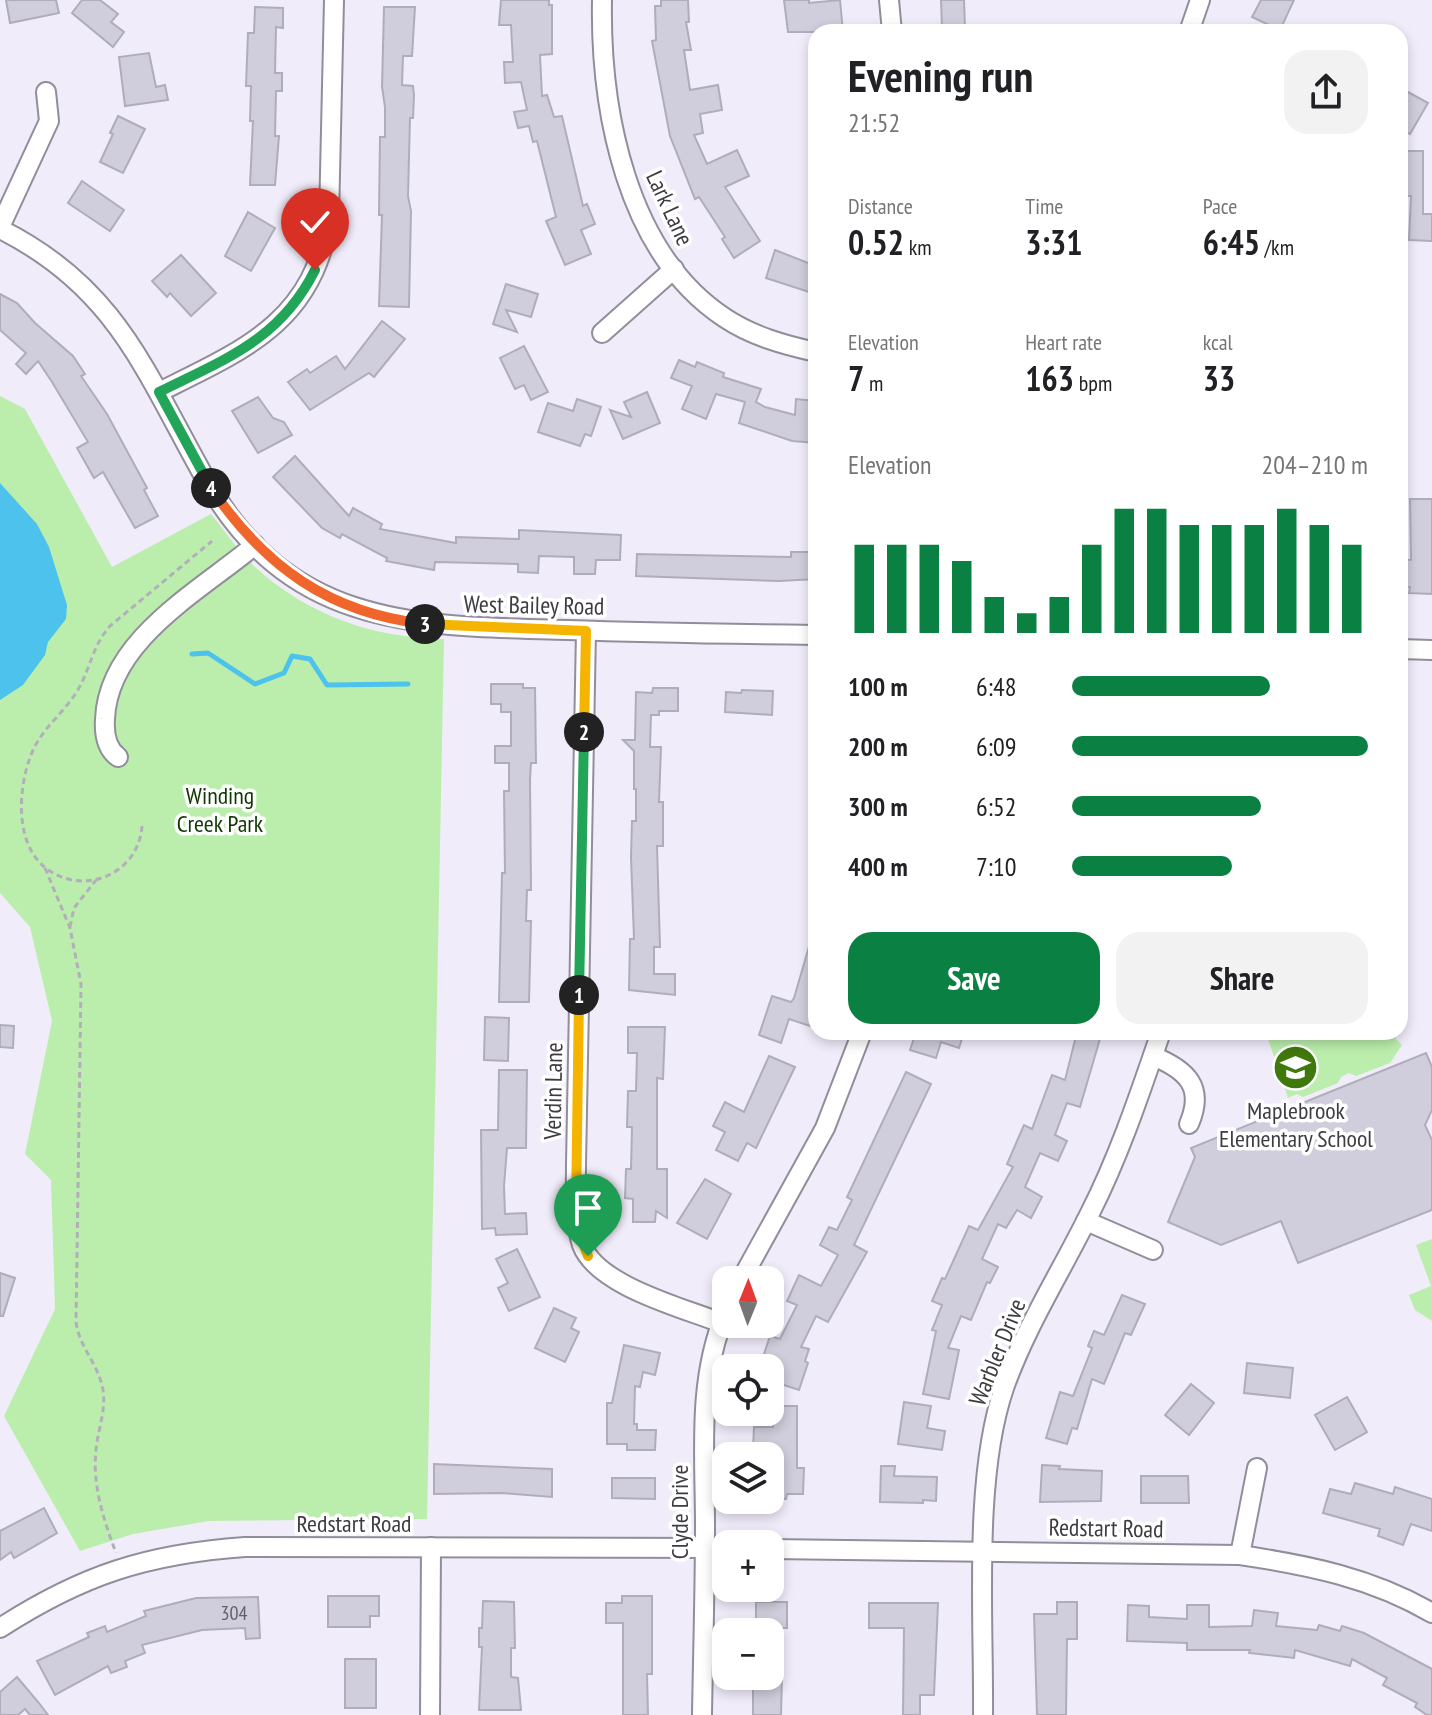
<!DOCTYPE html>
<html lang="en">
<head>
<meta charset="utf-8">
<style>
  :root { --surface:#fff; --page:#f2f2f2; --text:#202124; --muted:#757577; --accent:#0b8043 }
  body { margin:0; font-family:"PT Sans Narrow",sans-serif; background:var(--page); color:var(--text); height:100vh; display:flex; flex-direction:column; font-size:30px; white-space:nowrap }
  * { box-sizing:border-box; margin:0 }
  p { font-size:26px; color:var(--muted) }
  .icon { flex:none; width:44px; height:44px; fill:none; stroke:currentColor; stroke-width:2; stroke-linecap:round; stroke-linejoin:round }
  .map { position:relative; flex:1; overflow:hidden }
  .sheet { position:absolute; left:808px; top:24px; width:600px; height:1016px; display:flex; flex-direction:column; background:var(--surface); border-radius:24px; box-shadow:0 4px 12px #0003 }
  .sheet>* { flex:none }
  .needle { width:52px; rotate:1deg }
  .controls { position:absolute; left:712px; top:1266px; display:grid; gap:16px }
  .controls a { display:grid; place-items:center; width:72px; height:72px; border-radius:16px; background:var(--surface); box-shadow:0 4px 12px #0003; font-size:40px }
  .pin { position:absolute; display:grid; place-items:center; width:68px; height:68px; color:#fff; margin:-82px -34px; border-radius:50% 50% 50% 0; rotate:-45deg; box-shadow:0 0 8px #0007 }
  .pin .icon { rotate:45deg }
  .km { position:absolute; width:40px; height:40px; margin:-20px; border-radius:50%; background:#222; color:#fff; font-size:22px; line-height:40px; text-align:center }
  .round { display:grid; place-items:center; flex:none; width:84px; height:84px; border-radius:24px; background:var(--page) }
  .overview { display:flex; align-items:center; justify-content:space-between; height:136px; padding:0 40px }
  h1 { font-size:44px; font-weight:700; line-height:60px }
  .stats { display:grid; grid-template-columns:repeat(3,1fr); gap:12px; height:136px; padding:8px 40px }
  .stats div { display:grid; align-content:center }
  .stats b { font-size:34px; font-weight:700 }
  .stats small { font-size:22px; font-weight:400 }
  .stats p { font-size:22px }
  .chart { height:224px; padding:16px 40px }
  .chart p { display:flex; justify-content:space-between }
  .chart svg { width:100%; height:144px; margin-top:8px; stroke:var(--accent); stroke-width:6 }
  .cta { display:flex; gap:16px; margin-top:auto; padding:16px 40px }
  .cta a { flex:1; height:92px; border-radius:24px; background:var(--accent); color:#fff; font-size:32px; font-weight:700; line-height:92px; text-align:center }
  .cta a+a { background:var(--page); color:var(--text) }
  ul { padding:0 40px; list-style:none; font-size:26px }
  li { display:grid; grid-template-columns:128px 96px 1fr; align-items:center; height:60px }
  li i { height:20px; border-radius:10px; background:var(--accent) }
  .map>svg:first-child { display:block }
</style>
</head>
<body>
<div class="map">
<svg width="1432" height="1715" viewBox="0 0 1432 1715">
  <rect width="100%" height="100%" fill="#f1ecfa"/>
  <!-- green -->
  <g fill="#bbeead">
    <path d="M 0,396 L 25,409 L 112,567 L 211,514 C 225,531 238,551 254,566 C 307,615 373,638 444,639 L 427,1519 L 209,1521 L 133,1534 L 80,1551 L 4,1416 L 55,1309 L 51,1180 L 25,1154 L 52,1021 L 30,927 L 0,893 Z"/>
    <polygon points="1286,1032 1389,1032 1402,1045 1390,1063 1356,1076 1349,1073 1341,1077 1338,1083 1303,1097 1297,1094 1288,1098 1268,1039"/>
    <polygon points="1432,1239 1432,1321 1415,1310 1409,1295 1431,1286 1416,1245"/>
  </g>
  <!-- water -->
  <polygon fill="#4cc2ec" points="0,483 37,524 49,547 67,605 66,619 48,642 45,655 23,685 0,700"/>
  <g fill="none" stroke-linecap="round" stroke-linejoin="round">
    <!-- stream -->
    <polyline stroke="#4cc2ec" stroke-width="5" points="192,654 208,653 255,684 284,673 292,656 310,659 327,685 408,684"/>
  </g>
  <!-- building -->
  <g fill="#d0cddc" stroke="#afadbc" stroke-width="2">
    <polygon points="6,0 56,0 59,13 10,23"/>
    <polygon points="82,0 100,0 118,14 111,22 124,32 113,47 72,13"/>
    <polygon points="501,0 549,0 549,5 552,5 552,54 540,55 542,96 547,95 554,117 562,116 583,206 587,204 595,224 581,230 591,254 565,265 546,221 556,217 537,141 533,142 529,126 518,128 514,112 527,110 521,82 505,83 504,62 513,62 511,25 499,25"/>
    <polygon points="661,0 688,0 689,22 686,22 691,50 684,50 690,90 718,85 722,110 700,114 703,133 694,135 707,164 737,150 749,176 725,187 760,241 734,258 722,239 725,237 699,197 695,199 670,136 652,41 656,40 655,6 661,6"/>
    <polygon points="784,0 809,0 809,3 840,0 843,32 788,32"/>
    <polygon points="941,0 964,0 965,28 942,29"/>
    <polygon points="1261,0 1294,0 1280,30 1252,17"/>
    <polygon points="255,7 283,8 283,28 276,27 275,73 282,73 282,91 276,91 275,136 279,136 275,185 250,185 253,121 250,121 251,86 246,86 248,33 254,33"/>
    <polygon points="384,7 415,7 412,56 403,56 402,85 413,86 414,95 413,118 410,118 408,196 411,211 409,307 379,306 382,215 379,215 380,137 385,137 385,107 382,87"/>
    <polygon points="149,53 156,87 165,85 168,100 125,106 119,57"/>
    <polygon points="1408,92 1428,103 1410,134 1400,128 1400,105"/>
    <polygon points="118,116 145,129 123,173 100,162 113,134 110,133"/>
    <polygon points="1400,151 1423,151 1423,214 1432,214 1432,241 1409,240 1411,196 1400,196"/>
    <polygon points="82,181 124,210 110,231 68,203"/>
    <polygon points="248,212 275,228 251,271 225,256"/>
    <polygon points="775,250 816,266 809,292 766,278"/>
    <polygon points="181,255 216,293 191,316 170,293 167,297 152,281"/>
    <polygon points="506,284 538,294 531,317 506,310 517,332 493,324"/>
    <polygon points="0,294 17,303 35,323 73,356 85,374 81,376 107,414 147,488 144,490 158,516 135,528 103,472 94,478 77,448 88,442 52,382 38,361 26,374 16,364 26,353 0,330"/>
    <polygon points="382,321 405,339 374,377 369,373 310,410 288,382 307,369 310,373 336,356 345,369"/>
    <polygon points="524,346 548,392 531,400 524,385 515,389 500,358"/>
    <polygon points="679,360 695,367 697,362 724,373 723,377 761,389 756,402 765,407 795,415 796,399 816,401 816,443 792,441 739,423 745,402 716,394 706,419 682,409 692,386 671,378"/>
    <polygon points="647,392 660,423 623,439 610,410 631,417 624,402"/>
    <polygon points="258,397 273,418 284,422 292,435 258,453 232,411"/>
    <polygon points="577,399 601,407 591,436 585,434 580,446 538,432 548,403 573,411"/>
    <polygon points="295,456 349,516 353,508 382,524 380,529 456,543 456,537 519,539 519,530 621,535 620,560 596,560 595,574 574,574 574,557 539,556 538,573 518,572 518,564 435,562 434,570 386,561 387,558 342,534 340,538 322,528 273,477"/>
    <polygon points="1410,499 1432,499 1432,594 1409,593 1410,587 1400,587 1400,559 1411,560"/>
    <polygon points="791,552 816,552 816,579 779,581 636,576 637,554 791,557"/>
    <polygon points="491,684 523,684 523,688 535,688 536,763 531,763 530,779 531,890 527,890 526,921 531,921 529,1002 499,1002 502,873 505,873 504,791 509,791 509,763 495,763 495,746 511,746 511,712 501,712 501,704 491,704"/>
    <polygon points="653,688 678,688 678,711 659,711 659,715 651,715 650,747 661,747 659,802 663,802 663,846 657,846 660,947 654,947 654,974 675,974 675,995 629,990 630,939 634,939 631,857 632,821 636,821 636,789 634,789 634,751 623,740 635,740 636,692 652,693"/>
    <polygon points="742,690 773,691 772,715 725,712 726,692 741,693"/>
    <polygon points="813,933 816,933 816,1008 810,1026 789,1019 781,1043 759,1035 772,996 791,1002 794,998"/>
    <polygon points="485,1017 509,1018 508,1061 484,1060"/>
    <polygon points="0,1025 14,1026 13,1048 0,1047"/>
    <polygon points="628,1027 665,1027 663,1079 657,1078 657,1169 667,1169 667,1218 656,1211 655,1222 633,1222 633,1199 625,1198 626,1169 631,1169 632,1127 627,1127 628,1091 636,1091 637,1053 628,1053"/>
    <polygon points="916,1032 964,1032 959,1048 941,1042 936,1058 910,1050"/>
    <polygon points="1077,1032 1102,1032 1080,1107 1067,1103 1055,1135 1067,1141 1058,1161 1040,1153 1025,1187 1042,1197 1031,1218 1017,1210 1006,1228 998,1224 982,1259 998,1267 990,1283 987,1282 971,1320 961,1316 948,1348 959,1350 949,1399 923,1394 936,1331 932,1330 942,1305 932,1301 942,1278 945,1279 969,1226 978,1230 1013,1167 1007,1164 1024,1125 1032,1129 1052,1075 1065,1080"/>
    <polygon points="1426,1053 1432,1067 1432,1110 1425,1125 1432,1140 1432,1210 1298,1263 1281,1221 1221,1245 1168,1222 1195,1157 1191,1148"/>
    <polygon points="769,1056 795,1067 756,1148 747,1143 738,1161 716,1150 725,1132 713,1126 725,1102 744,1112"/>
    <polygon points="499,1070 527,1070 526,1148 507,1148 504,1186 505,1214 526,1213 527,1234 496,1235 495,1228 482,1229 481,1130 498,1130"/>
    <polygon points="906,1072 931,1084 854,1245 867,1252 828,1322 816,1316 801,1347 809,1349 805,1361 808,1363 799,1390 775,1382 781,1364 763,1357 770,1336 780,1339 797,1305 787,1301 799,1275 821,1286 838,1255 820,1245 829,1227 837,1230 852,1200 847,1197"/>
    <polygon points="705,1179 731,1194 707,1239 677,1223"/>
    <polygon points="517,1249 540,1297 509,1311 498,1288 508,1283 496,1259"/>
    <polygon points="0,1273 15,1278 3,1316 0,1316"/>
    <polygon points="1122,1295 1145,1304 1131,1335 1125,1333 1104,1384 1092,1379 1077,1429 1072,1428 1067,1444 1046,1438 1060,1392 1073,1396 1092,1348 1088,1346 1094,1331 1104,1335"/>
    <polygon points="554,1308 576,1318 571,1328 579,1332 565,1362 535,1348"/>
    <polygon points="624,1345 660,1353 655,1375 643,1372 640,1387 635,1386 634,1424 637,1424 637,1430 656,1430 655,1450 627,1450 627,1444 607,1444 607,1403 612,1403"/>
    <polygon points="1247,1363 1293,1368 1290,1398 1244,1393"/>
    <polygon points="1191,1384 1214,1403 1189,1435 1165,1415"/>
    <polygon points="1347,1397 1367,1432 1335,1450 1315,1415"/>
    <polygon points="904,1402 931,1406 927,1428 945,1431 942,1450 898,1444"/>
    <polygon points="773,1406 797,1406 797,1468 804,1468 803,1494 787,1494 786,1499 770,1499 770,1449 753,1449 754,1427 773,1427"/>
    <polygon points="434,1464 552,1469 552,1497 502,1493 434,1494"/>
    <polygon points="1042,1465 1060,1466 1059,1469 1102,1471 1101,1501 1040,1502"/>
    <polygon points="881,1466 895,1466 894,1476 937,1477 936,1501 923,1500 923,1503 880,1502"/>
    <polygon points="1141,1476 1188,1476 1189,1503 1141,1503"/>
    <polygon points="612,1478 655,1478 655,1499 612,1498"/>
    <polygon points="1355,1483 1393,1494 1395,1487 1432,1499 1432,1531 1411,1524 1403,1545 1378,1536 1380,1529 1323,1513 1330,1489 1351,1494"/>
    <polygon points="44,1508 57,1533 14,1558 11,1552 0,1560 0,1531"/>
    <polygon points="328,1596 379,1596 379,1616 370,1616 370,1627 328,1627"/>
    <polygon points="622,1596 652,1596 652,1674 647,1674 648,1715 623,1715 623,1623 606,1623 606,1603 622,1603"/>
    <polygon points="258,1597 260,1638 246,1639 245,1628 202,1630 142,1645 145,1653 125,1661 127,1667 111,1673 108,1666 55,1695 37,1661 89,1637 87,1633 105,1626 107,1632 146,1616 144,1611 196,1598"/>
    <polygon points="483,1601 514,1602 515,1648 511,1648 511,1677 518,1678 521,1710 479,1710 482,1647 479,1647 479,1628 482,1628"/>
    <rect x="756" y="1602" width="31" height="26"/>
    <polygon points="1057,1602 1077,1602 1077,1639 1067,1639 1066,1715 1037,1715 1034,1614 1057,1614"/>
    <polygon points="869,1603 938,1603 934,1695 920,1695 920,1715 903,1715 904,1628 869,1628"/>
    <polygon points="1128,1605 1149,1606 1149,1617 1187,1619 1187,1605 1209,1605 1209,1627 1252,1626 1254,1610 1278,1613 1276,1626 1317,1630 1319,1625 1340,1631 1342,1626 1364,1633 1432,1669 1432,1715 1427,1715 1415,1707 1417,1703 1383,1685 1387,1678 1352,1659 1350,1666 1295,1650 1294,1658 1249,1653 1250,1650 1187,1650 1187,1643 1127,1641"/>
    <rect x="345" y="1659" width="31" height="49"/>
    <polygon points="753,1676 782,1676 781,1715 753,1715"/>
    <polygon points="17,1677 39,1703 48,1715 30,1715 25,1709 18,1715 0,1715 0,1692"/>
  </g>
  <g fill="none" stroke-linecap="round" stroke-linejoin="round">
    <defs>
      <g id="minor">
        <path d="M 602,0 C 600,110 626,253 725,318 C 752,336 784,345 816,352"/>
        <polyline points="889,0 892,32"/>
        <polyline points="1189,32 1200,0"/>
        <polyline points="0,227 49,121 46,92"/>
        <path d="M 0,229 C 117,287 146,374 206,480 C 290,629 418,626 568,630 C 651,633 733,634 816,635"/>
        <polyline points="602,333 674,269"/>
        <path d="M 159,392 C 244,350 315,321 329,217 L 334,0"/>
        <path d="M 586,631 L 576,1164 C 576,1190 574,1220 582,1245 C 597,1286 684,1308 721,1323"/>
        <polyline points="1400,649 1432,650"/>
        <path d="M 118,757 C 106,748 104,734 105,719 C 108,640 200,591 255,545"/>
        <path d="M 1153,1056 C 1187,1070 1205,1087 1189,1124"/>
        <polyline points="1086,1221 1153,1250"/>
        <polyline points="741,1280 825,1128 862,1032"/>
        <path d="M 770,1549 L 1240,1555 C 1308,1565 1372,1578 1432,1613"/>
        <polyline points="1240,1555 1257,1468"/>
        <path d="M 0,1628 C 82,1575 147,1554 245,1547 L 726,1548"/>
        <polyline points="430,1715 431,1547"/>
        <path d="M 702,1715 C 703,1652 705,1589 705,1525 C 705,1454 697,1382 725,1314"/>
        <path d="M 983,1715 C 984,1617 973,1479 1004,1388 C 1026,1326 1061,1272 1090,1213 C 1119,1156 1140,1093 1161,1032"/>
      </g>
    </defs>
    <!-- minor casing -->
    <use href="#minor" stroke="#928d9a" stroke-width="22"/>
    <!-- path -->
    <g stroke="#b3afba" stroke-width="3" stroke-dasharray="6 4" stroke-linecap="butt">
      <path d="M 142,826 C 139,873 85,897 47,869 C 14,845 18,788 31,755 C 40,731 60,716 74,696 C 90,673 91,647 110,626 L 212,541"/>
      <path d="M 45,868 L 70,928 L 81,984 L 76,1322 C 79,1347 99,1365 103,1390 C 106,1412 98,1429 96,1450 C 92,1485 104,1521 116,1553"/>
      <polyline points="70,927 74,908 96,880"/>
    </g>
    <!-- minor -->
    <use href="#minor" stroke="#fff" stroke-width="18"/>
  </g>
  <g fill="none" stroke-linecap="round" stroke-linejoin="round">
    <defs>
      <polyline id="split-1" points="579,995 576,1208 579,1232 588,1256"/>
      <polyline id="split-2" points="579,995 584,732"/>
      <polyline id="split-3" points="425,624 586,631 584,732"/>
      <path id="split-4" d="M 211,488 C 265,567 329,613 425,624"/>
      <path id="split-5" d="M 211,488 L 159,392 C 225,359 280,340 315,270"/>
    </defs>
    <!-- split-1 casing -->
    <use href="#split-1" stroke="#fff" stroke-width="16"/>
    <!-- split-2 casing -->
    <use href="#split-2" stroke="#fff" stroke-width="16"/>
    <!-- split-3 casing -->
    <use href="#split-3" stroke="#fff" stroke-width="16"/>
    <!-- split-4 casing -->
    <use href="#split-4" stroke="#fff" stroke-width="16"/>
    <!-- split-5 casing -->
    <use href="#split-5" stroke="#fff" stroke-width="16"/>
    <!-- split-1 -->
    <use href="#split-1" stroke="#f5b400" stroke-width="10"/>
    <!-- split-2 -->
    <use href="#split-2" stroke="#22a559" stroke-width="10"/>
    <!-- split-3 -->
    <use href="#split-3" stroke="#f5b400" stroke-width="10"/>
    <!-- split-4 -->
    <use href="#split-4" stroke="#f0652b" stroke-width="10"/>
    <!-- split-5 -->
    <use href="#split-5" stroke="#22a559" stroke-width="10"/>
  </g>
  <!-- icons -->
  <defs>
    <symbol id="school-disc" viewBox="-11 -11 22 22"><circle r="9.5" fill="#3f780c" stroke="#fff"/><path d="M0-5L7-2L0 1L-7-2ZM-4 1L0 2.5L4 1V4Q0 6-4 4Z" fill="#fff"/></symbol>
  </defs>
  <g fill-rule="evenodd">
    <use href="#school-disc" x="1270" y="1042" width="51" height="51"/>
  </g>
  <g text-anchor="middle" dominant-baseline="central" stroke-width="7" stroke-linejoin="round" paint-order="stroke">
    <!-- number labels -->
    <g font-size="20" fill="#626068">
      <text x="234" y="1613">304</text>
    </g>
    <!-- street labels -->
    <g font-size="24" fill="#3e3b41" stroke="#fff">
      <text transform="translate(670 208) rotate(65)">Lark Lane</text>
      <text transform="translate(534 605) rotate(1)">West Bailey Road</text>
      <text transform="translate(553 1091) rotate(-89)">Verdin Lane</text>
      <text transform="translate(997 1352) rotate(-68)">Warbler Drive</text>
      <text transform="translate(679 1512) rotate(-90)">Clyde Drive</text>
      <text x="354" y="1523">Redstart Road</text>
      <text transform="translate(1106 1528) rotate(1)">Redstart Road</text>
    </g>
    <!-- park labels -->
    <g font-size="24" fill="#113803" stroke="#fff">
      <text x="220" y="795">Winding<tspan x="220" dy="28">Creek Park</tspan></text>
    </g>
    <!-- poi labels -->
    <g font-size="24" fill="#3e3b41" stroke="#fff">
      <text x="1296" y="1110">Maplebrook<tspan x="1296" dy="28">Elementary School</tspan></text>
    </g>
  </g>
</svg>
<div class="controls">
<a><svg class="needle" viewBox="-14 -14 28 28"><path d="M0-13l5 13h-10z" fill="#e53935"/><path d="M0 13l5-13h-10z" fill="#757577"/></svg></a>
<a><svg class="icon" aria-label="locate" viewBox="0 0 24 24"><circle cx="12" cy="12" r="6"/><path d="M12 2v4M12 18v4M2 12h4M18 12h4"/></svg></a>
<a><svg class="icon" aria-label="layers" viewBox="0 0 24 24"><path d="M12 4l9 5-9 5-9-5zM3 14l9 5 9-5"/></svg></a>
<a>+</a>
<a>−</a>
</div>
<div class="pin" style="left:588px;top:1256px;background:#1e9e55"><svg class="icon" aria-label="arrive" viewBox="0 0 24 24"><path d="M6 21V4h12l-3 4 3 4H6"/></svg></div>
<div class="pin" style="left:315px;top:270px;background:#d93025"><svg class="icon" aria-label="check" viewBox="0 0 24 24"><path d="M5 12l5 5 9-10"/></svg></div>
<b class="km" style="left:579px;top:995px">1</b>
<b class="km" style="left:584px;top:732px">2</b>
<b class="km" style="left:425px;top:624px">3</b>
<b class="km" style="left:211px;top:488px">4</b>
<section class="sheet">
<div class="overview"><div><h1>Evening run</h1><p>21:52</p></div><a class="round"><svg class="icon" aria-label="share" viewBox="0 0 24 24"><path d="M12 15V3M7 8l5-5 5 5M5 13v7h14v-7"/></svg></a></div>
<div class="stats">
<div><p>Distance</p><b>0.52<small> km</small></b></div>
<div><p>Time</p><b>3:31</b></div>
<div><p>Pace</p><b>6:45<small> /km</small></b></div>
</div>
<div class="stats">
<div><p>Elevation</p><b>7<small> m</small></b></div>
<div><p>Heart rate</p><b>163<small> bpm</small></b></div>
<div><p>kcal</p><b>33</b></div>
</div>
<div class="chart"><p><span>Elevation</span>204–210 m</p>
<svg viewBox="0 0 160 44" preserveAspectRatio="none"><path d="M5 44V17M15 44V17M25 44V17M35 44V22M45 44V33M55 44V38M65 44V33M75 44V17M85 44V6M95 44V6M105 44V11M115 44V11M125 44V11M135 44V6M145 44V11M155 44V17"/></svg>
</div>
<ul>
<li><b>100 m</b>6:48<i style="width:67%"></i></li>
<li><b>200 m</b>6:09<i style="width:100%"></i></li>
<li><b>300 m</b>6:52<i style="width:64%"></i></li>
<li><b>400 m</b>7:10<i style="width:54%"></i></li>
</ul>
<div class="cta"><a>Save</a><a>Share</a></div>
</section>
</div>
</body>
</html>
